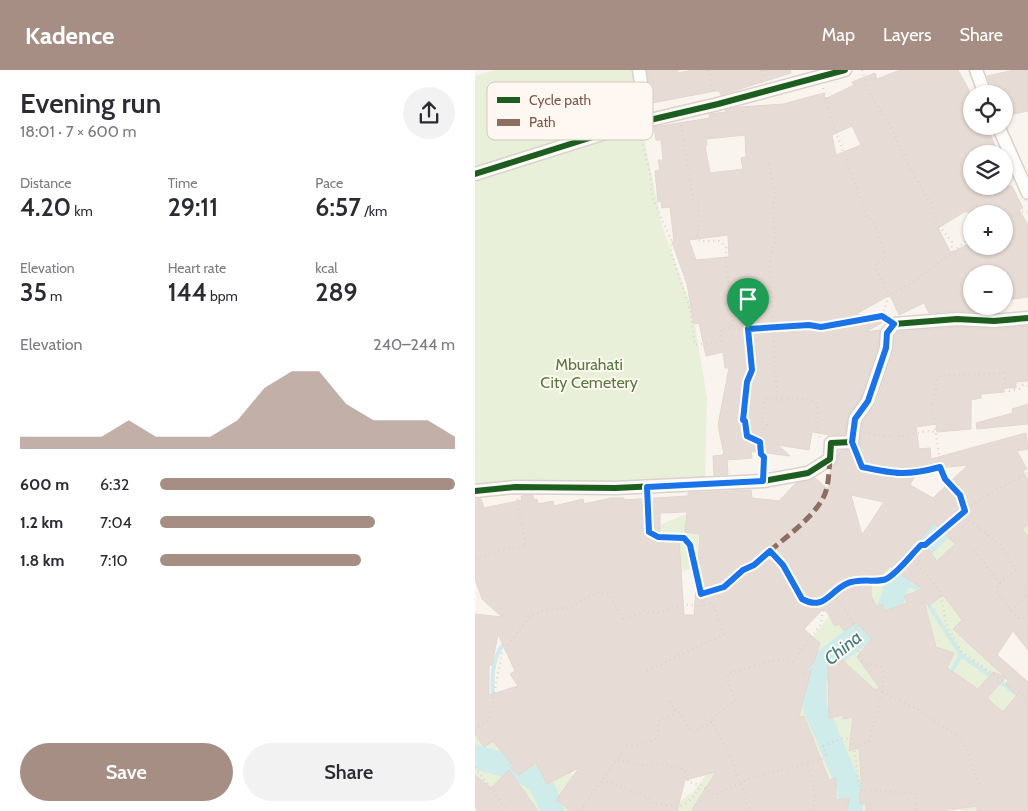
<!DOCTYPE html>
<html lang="en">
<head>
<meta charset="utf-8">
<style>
  :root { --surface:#fff; --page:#f2f2f3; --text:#2b2b33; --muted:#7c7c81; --accent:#a78e84 }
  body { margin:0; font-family:Cabin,sans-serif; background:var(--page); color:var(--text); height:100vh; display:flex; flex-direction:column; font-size:19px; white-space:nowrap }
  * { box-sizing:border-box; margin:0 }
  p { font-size:16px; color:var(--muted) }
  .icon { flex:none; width:28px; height:28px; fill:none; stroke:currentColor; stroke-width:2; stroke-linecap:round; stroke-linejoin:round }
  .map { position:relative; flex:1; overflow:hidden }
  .panel { display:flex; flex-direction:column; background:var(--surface); width:475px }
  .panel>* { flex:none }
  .controls { position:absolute; left:488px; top:15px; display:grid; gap:10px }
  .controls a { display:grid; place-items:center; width:50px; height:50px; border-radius:50%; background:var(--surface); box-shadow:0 1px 4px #0004; font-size:25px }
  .pin { position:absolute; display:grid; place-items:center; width:42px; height:42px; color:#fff; margin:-51px -21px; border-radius:50% 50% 50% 0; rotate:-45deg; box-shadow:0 0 5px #0007 }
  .pin .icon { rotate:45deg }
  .round { display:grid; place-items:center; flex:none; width:52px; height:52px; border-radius:26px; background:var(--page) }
  .head { display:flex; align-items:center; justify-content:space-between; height:85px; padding:0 20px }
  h1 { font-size:28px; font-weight:600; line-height:38px }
  .figures { display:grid; grid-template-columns:repeat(3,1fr); gap:8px; height:85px; padding:5px 20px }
  .figures div { display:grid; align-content:center }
  .figures b { font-size:25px; font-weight:600 }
  .figures small { font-size:14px; font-weight:400 }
  .figures p { font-size:14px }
  .chart { height:140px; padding:10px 20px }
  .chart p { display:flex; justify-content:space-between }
  .chart svg { width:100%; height:90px; margin-top:5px; fill:var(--accent); opacity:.7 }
  .action { display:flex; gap:10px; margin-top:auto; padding:10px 20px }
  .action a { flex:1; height:58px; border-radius:30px; background:var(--accent); color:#fff; font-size:20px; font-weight:600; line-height:58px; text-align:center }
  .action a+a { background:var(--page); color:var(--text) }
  ul { padding:0 20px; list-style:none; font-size:16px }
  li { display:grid; grid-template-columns:80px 60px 1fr; align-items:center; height:38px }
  li i { height:12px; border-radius:6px; background:var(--accent) }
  header { display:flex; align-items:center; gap:30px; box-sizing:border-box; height:70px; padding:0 25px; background:var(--accent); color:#fff }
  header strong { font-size:24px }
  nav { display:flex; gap:28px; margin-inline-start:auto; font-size:18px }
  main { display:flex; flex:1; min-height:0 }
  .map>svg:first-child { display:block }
</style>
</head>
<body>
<header>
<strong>Kadence</strong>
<nav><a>Map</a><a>Layers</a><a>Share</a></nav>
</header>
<main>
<section class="panel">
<div class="head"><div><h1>Evening run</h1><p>18:01 · 7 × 600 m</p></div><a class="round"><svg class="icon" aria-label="share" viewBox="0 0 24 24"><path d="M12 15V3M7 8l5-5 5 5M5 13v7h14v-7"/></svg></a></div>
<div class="figures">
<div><p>Distance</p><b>4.20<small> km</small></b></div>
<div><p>Time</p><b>29:11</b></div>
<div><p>Pace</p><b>6:57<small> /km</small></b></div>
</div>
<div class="figures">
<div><p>Elevation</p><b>35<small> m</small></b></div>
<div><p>Heart rate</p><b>144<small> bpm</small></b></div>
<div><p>kcal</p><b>289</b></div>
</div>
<div class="chart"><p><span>Elevation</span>240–244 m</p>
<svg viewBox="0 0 160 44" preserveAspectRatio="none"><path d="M0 44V38L10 38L20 38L30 38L40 30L50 38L60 38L70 38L80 30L90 14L100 6L110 6L120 22L130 30L140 30L150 30L160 38V44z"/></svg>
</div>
<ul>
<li><b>600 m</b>6:32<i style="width:100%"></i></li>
<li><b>1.2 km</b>7:04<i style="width:73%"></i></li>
<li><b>1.8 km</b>7:10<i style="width:68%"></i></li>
</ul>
<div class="action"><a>Save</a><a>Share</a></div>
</section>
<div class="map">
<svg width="553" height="741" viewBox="0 0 553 741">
  <rect width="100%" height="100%" fill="#faf4ee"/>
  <!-- green -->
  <g fill="#e8f0d9">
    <polygon points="19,0 160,0 168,63 187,156 218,243 232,328 230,413 0,419 0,6"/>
    <polygon points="553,402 553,528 506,578 553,640 553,741 487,741 422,685 406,741 0,741 0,632 4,631 98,705 195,738 218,722 374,520 418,482"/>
    <polygon points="214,443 224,464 221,498 197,503 189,473 179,465 187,454"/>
  </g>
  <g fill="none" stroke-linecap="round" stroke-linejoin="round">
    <!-- stream -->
    <g stroke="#cfebea" stroke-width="4">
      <polyline points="424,514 441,517 447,524"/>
      <polyline points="452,532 486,585 543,625"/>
      <polyline points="475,604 486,585"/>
      <path d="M 18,628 C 17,611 16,586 30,573"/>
    </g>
    <!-- river -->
    <g stroke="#cfebea" stroke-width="24">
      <path d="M 0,687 C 13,689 51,701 60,709 C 70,716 73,731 77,741"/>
      <polyline points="376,741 375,719 340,637 339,613 345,595 412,543 431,493 482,442"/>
    </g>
  </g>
  <!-- building -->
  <g fill="#e7dcd5" stroke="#e3d6d0" fill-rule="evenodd">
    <polygon points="172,0 203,0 203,3 218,0 315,0 316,3 246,25 244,21 240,21 177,33"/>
    <path d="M 425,0 L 483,0 L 496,24 L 496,56 L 512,56 L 523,84 L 496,84 L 496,113 L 486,116 L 537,116 L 548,138 L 544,140 L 553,155 L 553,227 L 531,230 L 529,204 L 496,204 L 496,236 L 524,236 L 524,242 L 482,241 L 454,243 L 449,233 L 424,245 L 415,225 L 381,244 L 412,250 L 390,262 L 405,260 L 403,276 L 386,327 L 372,348 L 370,364 L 354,365 L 337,362 L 334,380 L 303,375 L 315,386 L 276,381 L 277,388 L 252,390 L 253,405 L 239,405 L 238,386 L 249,385 L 243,355 L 254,298 L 250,298 L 248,282 L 231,286 L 224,253 L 219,254 L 212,214 L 197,172 L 199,171 L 195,137 L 187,138 L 186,131 L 183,132 L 180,101 L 185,100 L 183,90 L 188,90 L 186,70 L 181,70 L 179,57 L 235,48 L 234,44 L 251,42 L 250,40 L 265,37 L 308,34 L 349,23 L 350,29 L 379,15 L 377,12 L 400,3 L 402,9 ZM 377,56 L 386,75 L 361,85 L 357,65 ZM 270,65 L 271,87 L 266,88 L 268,99 L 235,103 L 230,76 L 232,75 L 231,69 ZM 489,142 L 529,144 L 529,176 L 496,176 L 496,173 L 476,183 L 463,158 ZM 253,165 L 254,187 L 221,190 L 214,170 Z"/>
    <polygon points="539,0 553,0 553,41 529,46 529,24 520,24 512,6"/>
    <path d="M 553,256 L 553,311 L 541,312 L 541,318 L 529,318 L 529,322 L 506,324 L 506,328 L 496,330 L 496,359 L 462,362 L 461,354 L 441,357 L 444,379 L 455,378 L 456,389 L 551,363 L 553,379 L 542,381 L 552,399 L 548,401 L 553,411 L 553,455 L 547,459 L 553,466 L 553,580 L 538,561 L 522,585 L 553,612 L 553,741 L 502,741 L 502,736 L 466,741 L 391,741 L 391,734 L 385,734 L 384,723 L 387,722 L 384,678 L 374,681 L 378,647 L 368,649 L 368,645 L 354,648 L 353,594 L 366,589 L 400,620 L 404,617 L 382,587 L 397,568 L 381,553 L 369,561 L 364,554 L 360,556 L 352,542 L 348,539 L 329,559 L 345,573 L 339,592 L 328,603 L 336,600 L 324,647 L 329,646 L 354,710 L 361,708 L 361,730 L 374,728 L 372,741 L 216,741 L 241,702 L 210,710 L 202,741 L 96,741 L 81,730 L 104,698 L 72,714 L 61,693 L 44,705 L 36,698 L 38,696 L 18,671 L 9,677 L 0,664 L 0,544 L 27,547 L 7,529 L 0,509 L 0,429 L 6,429 L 9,438 L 47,430 L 46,426 L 54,425 L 58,425 L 59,430 L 62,429 L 63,434 L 78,431 L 79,436 L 108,429 L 109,434 L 136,428 L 149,428 L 149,430 L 213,426 L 213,423 L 276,420 L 277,428 L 304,431 L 320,414 L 340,408 L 353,419 L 356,398 L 362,393 L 364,381 L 378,380 L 384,376 L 388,352 L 401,334 L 419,280 L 420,266 L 423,262 L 482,257 L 519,259 ZM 493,395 L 458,428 L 435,415 L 443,400 ZM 376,425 L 409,432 L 387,465 ZM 212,442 L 210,462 L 225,464 L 219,545 L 209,545 L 204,469 L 185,471 L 185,443 ZM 459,453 L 480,474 L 462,491 L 445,469 ZM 415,496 L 447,519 L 429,526 L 432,533 L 410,541 L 407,534 L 402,537 L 396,526 L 396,516 ZM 468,525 L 487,550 L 478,559 L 530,607 L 518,602 L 503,619 L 472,598 L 479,583 L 461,577 L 449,531 L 454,536 ZM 23,564 L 40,601 L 35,604 L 43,616 L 14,625 L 14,595 L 17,595 ZM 530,608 L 533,611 L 531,615 L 542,625 L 528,642 L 512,628 Z"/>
    <polygon points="553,334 553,354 502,359 501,353 538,343 537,339"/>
    <polygon points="34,700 63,741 4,741 0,736 0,705 16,718"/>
  </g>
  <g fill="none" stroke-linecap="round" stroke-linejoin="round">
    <defs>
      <g id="minor">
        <polyline points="164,0 172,51"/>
        <polyline points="501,0 510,24"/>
        <polyline points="523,56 553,123"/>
        <polyline points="0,104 162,53 243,34 370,0"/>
        <polyline points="0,421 40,417 140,418 288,411 333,403 355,389 356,373 377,372 380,349 393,331 411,278 412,263 419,254 482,249 519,251 553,248"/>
      </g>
    </defs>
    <!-- minor casing -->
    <use href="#minor" stroke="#d9d1cc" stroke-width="15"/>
    <!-- path -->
    <g stroke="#dcd2ce" stroke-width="2.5" stroke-dasharray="1 4" stroke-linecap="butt">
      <polyline points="233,0 239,23"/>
      <polyline points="287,0 290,8"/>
      <polyline points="387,0 395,25 415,55 433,95 456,134 461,152 477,172 476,185"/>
      <path d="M 348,18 L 357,51 L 392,146 C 403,154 407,176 411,188 L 401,193 L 401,198 L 414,225"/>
      <path d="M 206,55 L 218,129 L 224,132 C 223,144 226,154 222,166 L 225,171 L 244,171 L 251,176 L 251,197 L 255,219 L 260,229 L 257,257 L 253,258"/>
      <polyline points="165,65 176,107 177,127 196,170 196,182 215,239 220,275 246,271 246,259 285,259 334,255 346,257 407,246 410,248"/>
      <path d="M 294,93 L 300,125 L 298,138 L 300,172 L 295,186 L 295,204 L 302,326 C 316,332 331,323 343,335 L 341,356 L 345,367"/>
      <polyline points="529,151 549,141 553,142"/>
      <polyline points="407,246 414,225 438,212 496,168"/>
      <polyline points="273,259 277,300 272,312 268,350 270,351 272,366 285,372"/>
      <polyline points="553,316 548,315 544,319 534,321 531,319 529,303 463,306 457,338 467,404 485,425 493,449 513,465 500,482 525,513 521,521 540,545 546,549 553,547"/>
      <polyline points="389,362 412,367 424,362 425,367 451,361 460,362"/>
      <path d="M 381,383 L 387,397 C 419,404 433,406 465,397"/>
      <polyline points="288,398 286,362 292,355 287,352 290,329 307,330"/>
      <path d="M 553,403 C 511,425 466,450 439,490 L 465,521 L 471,554 L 487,582 L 553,629"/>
      <path d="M 172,428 L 174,462 L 183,467 L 209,467 L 215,475 L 226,524 L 249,517 L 267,500 L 279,495 L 295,481 L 308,495 L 327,529 C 349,541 354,522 371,514 C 384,507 404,514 413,508 C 425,499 435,486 446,475 L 450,475"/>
      <polyline points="513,465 525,475 541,499 525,513"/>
      <polyline points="0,489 26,480 51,476 42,429"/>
      <polyline points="553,512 551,517 553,523"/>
      <path d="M 359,523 C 364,532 382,556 384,564 C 386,572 382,581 385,588 C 393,603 414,582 407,621 L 443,640 L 484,667 L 490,675 L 504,715"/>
      <polyline points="535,540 553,526"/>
      <polyline points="172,601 249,564 238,535 236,533 229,535 226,524"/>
      <polyline points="407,622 394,671 379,678 385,720 440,723 442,740 436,741"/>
      <polyline points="200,639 206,644 216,662 237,652 256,688 275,741"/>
      <polyline points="237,652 235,650 237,648 260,631 252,609 254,603 300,590 318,592 346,554 349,532"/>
      <path d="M 0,661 L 14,649 L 27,583 L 55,546 L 70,540 L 93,538 L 125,521 L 134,524 L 149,551 L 170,540 C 180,548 198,536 209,535 C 217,534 221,538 229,535"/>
      <polyline points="143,690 169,696 176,693 190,694 209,700 213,703 213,712 226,715 240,725 275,708 332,693"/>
      <polyline points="0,697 32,741"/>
      <path d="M 127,710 L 171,726 L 177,733 C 208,737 209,741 226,715"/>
      <polyline points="105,741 151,676 164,675 183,668 183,652 199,644 200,639 195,632 191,633"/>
      <polyline points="338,741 340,723 332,693 346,690 351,685 348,676 365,669 376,668 379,677"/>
    </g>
    <!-- minor -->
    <use href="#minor" stroke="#fefdfc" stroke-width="12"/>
    <!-- quiet -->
    <path stroke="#8d6e63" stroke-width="5" stroke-dasharray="10 5" stroke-linecap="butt" d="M 295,481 C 314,464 347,442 352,417 C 354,408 354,398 355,389"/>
    <defs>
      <g id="cycleway">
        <polyline points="0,104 162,53 243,34 370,0"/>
        <polyline points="0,421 40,417 140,418 288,411 333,403 355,389 356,373 377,372 380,349 393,331 411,278 412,263 419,254 482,249 519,251 553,248"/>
      </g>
    </defs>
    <!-- cycleway casing -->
    <use href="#cycleway" stroke="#fff8f2" stroke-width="9"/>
    <!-- cycleway -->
    <use href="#cycleway" stroke="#1b5e20" stroke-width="6"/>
  </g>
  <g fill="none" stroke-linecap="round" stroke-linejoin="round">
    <defs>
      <path id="route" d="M 407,246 L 419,254 L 412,263 L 411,278 L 393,331 L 380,349 L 377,372 L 387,397 C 420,404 432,406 465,397 L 470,409 L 485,425 L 490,441 L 450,475 L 446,475 C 435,486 425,500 413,508 C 405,514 384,507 371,514 C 354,522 349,541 327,529 L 308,495 L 295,481 L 279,495 L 268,500 L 249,517 L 226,524 L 215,475 L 209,468 L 183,467 L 174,462 L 172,417 L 288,411 L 289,387 L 286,384 L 285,372 L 272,366 L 270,351 L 268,350 L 272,312 L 277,300 L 273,259 L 334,255 L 346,257 Z"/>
    </defs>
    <!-- route casing -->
    <use href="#route" stroke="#fff" stroke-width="10"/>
    <!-- route -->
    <use href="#route" stroke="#1a73e8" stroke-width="6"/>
  </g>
  <g text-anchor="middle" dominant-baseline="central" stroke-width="4" stroke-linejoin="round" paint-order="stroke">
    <!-- park labels -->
    <g font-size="16" fill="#577b3f" stroke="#fff8f2">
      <text x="114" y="294">Mburahati<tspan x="114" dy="18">City Cemetery</tspan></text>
    </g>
    <!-- water labels -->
    <g font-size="18" font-style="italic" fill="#3c7c80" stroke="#fff8f2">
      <text transform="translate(368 578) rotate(-39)">China</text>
    </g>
  </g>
  <!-- legend -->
  <rect x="12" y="12" width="166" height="58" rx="8" fill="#fff8f2" stroke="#d7c8c0" stroke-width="1"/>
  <rect x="22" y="27" width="23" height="6" fill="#1b5e20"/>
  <rect x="22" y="49" width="23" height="7" fill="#8d6e63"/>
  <g font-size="14" fill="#7b574b">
    <text x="54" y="35">Cycle path</text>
    <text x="54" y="57">Path</text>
  </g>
</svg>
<div class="controls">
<a><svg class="icon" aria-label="locate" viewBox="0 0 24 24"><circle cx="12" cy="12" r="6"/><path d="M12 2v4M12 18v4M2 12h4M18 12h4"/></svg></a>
<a><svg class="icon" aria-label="layers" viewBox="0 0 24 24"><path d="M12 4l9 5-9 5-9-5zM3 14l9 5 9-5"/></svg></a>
<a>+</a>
<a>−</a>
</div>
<div class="pin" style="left:273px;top:259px;background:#1e9e55"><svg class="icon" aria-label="arrive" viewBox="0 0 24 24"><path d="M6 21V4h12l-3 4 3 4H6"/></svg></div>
</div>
</main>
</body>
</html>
